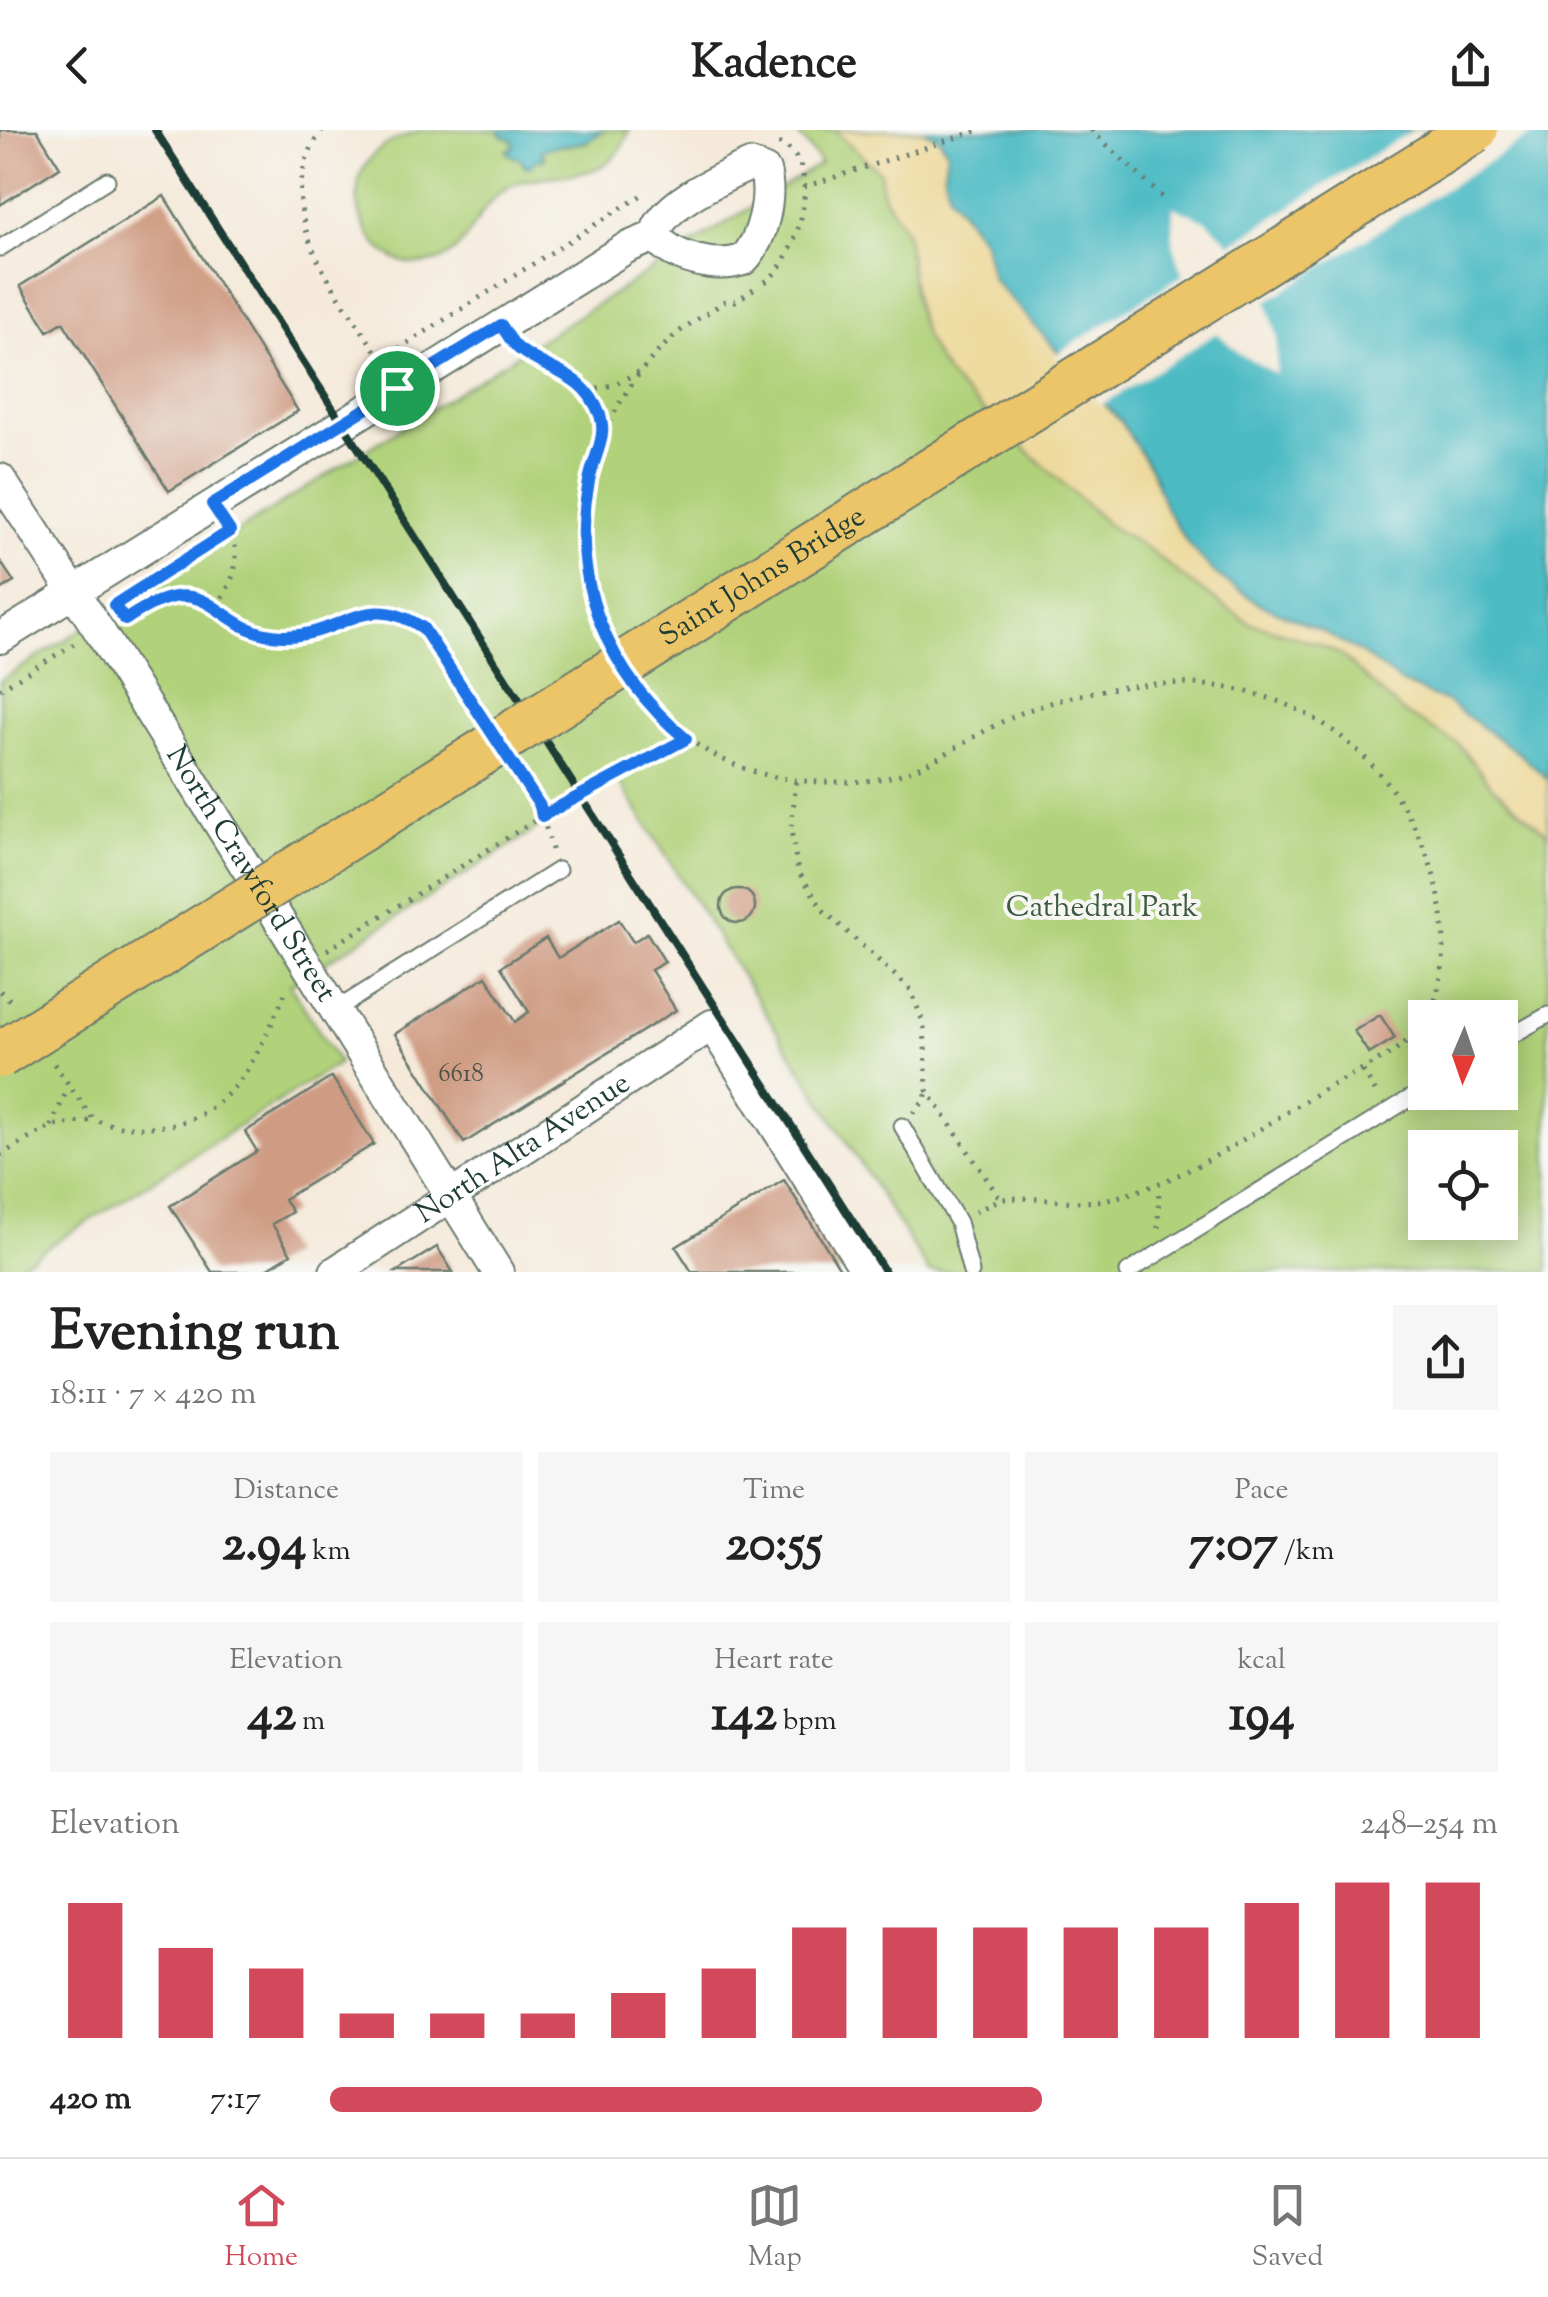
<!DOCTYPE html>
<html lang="en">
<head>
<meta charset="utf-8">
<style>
  :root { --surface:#fff; --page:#f6f6f6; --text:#222; --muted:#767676; --line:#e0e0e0; --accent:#d1495b }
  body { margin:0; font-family:"Sorts Mill Goudy",serif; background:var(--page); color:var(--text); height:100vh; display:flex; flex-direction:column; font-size:38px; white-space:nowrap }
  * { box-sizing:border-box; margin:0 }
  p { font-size:32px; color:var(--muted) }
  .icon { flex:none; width:55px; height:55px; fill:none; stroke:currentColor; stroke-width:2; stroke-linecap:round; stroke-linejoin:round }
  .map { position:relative; height:1142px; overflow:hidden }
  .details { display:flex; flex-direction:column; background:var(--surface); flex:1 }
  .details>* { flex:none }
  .needle { width:65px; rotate:182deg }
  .fabs { position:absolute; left:1408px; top:870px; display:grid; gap:20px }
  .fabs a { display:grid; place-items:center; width:110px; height:110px; border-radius:0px; background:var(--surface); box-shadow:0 5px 25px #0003; font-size:50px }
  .pin { position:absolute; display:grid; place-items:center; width:85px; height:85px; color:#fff; margin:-42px; border:5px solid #fff; border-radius:50%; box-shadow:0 2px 10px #0007 }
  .round { display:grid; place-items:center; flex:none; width:105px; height:105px; border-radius:0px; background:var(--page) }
  .headline { display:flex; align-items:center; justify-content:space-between; height:170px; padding:0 50px }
  h1 { font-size:55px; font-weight:700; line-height:75px }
  .stats { display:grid; grid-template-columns:repeat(3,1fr); gap:15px; height:170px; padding:10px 50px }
  .stats div { display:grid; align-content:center; border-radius:0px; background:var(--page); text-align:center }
  .stats b { font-size:50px; font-weight:700 }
  .stats small { font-size:28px; font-weight:400 }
  .stats p { font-size:28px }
  .chart { height:280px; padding:20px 50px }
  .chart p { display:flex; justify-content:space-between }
  .chart svg { width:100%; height:180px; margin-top:10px; stroke:var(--accent); stroke-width:6 }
  ul { padding:0 50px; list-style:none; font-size:32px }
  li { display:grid; grid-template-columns:160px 120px 1fr; align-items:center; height:75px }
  li i { height:25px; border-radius:12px; background:var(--accent) }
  header { display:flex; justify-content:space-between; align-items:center; height:130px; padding:0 50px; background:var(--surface); font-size:45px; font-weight:700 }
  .tabs { display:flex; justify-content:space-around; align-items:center; height:140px; border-top:2px solid var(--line); background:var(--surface); font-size:28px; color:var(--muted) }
  .tabs a { display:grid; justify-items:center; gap:5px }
  .tabs .selected { color:var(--accent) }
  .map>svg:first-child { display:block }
</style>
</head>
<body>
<header><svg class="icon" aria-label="back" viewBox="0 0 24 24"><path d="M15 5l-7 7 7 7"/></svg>Kadence<svg class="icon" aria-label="share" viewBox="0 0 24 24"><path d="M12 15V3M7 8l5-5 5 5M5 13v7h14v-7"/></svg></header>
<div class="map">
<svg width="1548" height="1142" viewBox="0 0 1548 1142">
  <rect width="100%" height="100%" fill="#f6f6f2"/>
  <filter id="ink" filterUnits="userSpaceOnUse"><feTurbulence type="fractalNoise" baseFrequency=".01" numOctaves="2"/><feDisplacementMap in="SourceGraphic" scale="20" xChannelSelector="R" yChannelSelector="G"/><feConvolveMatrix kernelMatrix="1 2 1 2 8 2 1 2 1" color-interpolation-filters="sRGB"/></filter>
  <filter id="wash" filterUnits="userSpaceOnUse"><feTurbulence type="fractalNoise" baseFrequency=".0048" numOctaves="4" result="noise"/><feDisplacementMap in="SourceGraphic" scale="40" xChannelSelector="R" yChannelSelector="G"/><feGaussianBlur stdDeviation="2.25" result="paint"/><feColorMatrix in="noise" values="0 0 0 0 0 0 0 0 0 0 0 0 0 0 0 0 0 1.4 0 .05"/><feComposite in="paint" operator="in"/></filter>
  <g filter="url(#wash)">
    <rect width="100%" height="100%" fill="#f5eada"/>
    <!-- green -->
    <g fill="#b1d27a" stroke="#688857" stroke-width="2.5" fill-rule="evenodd">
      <path d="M 421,0 L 499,0 L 501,5 L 513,10 L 513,19 L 507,22 L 522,30 L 522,35 L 532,35 L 533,31 L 545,28 L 541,20 L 553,14 L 565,16 L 587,12 L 603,0 L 629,0 C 611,60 554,37 512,55 C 468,76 475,134 417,134 C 369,133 340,66 369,30 C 382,13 402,7 421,0 Z"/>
      <path d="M 802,0 L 923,0 L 992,148 L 1258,473 L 1322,501 L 1548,649 L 1548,1142 L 929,1142 L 617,648 L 290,855 L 339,933 L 8,1142 L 0,1142 L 0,551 L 821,33 L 797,3 ZM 1425,888 L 1500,888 L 1500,962 L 1425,962 ZM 1425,1018 L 1500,1018 L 1500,1092 L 1425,1092 Z"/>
    </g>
    <!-- sand -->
    <path fill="#eeda9e" stroke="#868c69" stroke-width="2.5" d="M 834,0 L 923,0 L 940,9 L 947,21 L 944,44 L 957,76 L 984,112 L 992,148 L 1121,292 L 1152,341 L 1166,379 L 1189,415 L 1219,447 L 1258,473 L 1322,501 L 1364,525 L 1400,552 L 1447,572 L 1520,624 L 1548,649 L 1548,704 L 1492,656 L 1458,614 L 1401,581 L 1341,525 L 1318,514 L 1248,492 L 1189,452 L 1151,421 L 1107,394 L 959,258 C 928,225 916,190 911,146 C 909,131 910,112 904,99 C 895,80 877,67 881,43 Z"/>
    <!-- water -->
    <g fill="#4dbbc4" stroke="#367c7c" stroke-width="2.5">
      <path d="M 499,0 L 603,0 C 579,21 562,10 541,21 L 544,30 L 535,30 L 531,36 L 525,37 L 522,30 L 509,24 L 507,20 L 514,17 L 513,10 L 501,5 Z"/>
      <polygon points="923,0 1548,0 1548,649 1520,624 1447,572 1400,552 1364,525 1322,501 1258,473 1219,447 1188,414 1166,379 1152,341 1121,292 992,148 984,112 949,64 944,44 947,21 940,9"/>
    </g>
    <!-- pier -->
    <polygon fill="#f5eada" points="1413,0 1539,0 1267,171 1277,206 1276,244 1240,224 1217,203 1100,276 1055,225 1183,145 1173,112 1173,76 1207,91 1231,114"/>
    <g id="blocks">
      <!-- building -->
      <g fill="#cf9b83">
        <polygon points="0,0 37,0 60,37 0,75"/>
        <polygon points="164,66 298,281 169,361 63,192 48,201 20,156"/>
        <polygon points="0,431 14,452 0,460"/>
        <circle cx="738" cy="776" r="17"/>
        <polygon points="619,790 633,812 647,803 665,832 651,840 676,880 464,1013 395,904 486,846 515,892 529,882 501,837 546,808 558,828"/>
        <polygon points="1380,885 1395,908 1369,924 1354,901"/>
        <polygon points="332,947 374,1014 284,1069 292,1082 272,1094 291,1124 262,1142 212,1142 170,1076 257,1021 245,1002"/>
        <polygon points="784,1050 842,1142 692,1142 676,1117"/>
        <polygon points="437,1117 453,1142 396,1142"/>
      </g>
    </g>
  </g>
  <g filter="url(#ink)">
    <use href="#blocks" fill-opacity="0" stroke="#6a7a6e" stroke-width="2.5"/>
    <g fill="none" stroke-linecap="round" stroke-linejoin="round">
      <defs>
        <g id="service">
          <polyline points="0,118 107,50"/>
          <polyline points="334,881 558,740"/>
          <polyline points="1500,912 1548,885"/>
          <polyline points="902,996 958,1092 971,1142"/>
          <polyline points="1128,1142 1425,959"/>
        </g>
        <g id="minor">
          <path id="s1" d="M 0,349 L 100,502 L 498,1142"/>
          <path d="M 0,508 L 626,118 L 655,106 C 660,74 723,48 750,35 L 765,41 C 772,67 763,110 743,130 C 715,139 673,129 655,106"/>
          <path id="s2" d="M 335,1142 L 712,895 L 867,1142"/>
        </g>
      </defs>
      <!-- service casing -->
      <use href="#service" stroke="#6a7a6e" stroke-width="19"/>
      <!-- minor casing -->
      <use href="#minor" stroke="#6a7a6e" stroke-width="34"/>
      <!-- path -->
      <g stroke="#6a7a6e" stroke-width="5" stroke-dasharray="2.5 8" stroke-linecap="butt">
        <path d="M 322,0 C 264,85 337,158 381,230"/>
        <polyline points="1091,0 1162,67"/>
        <polyline points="804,57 980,0"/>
        <path d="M 765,152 C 798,130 828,29 777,13"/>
        <polyline points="516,216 587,260 605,299"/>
        <polyline points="381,230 645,63"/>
        <polyline points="587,260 613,255 641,241"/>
        <polyline points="115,476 180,433"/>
        <path d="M 216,476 C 235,451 244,424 227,396"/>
        <path d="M 125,489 C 136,483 151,473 164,468 C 208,451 242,507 285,506 C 342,504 367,460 423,499 L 479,583"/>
        <path d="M 604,505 C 556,408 592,282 669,211 C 685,195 707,184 725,171 L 736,171 L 755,158"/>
        <polyline points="0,559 74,514"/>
        <path d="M 642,565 C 696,628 757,654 841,652 C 865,652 892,649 915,639 C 954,622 988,595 1029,580 C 1177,528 1337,545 1415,698 C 1444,756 1456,827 1428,888"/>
        <polyline points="517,642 540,677 553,723"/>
        <polyline points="796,652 791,700 798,741 823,780 911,860 924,895 927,960 1001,1070"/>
        <polyline points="327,820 542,686 686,609"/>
        <polyline points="0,861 15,875"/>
        <path d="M 54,934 L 94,990 C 111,996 129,998 148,997 C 233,996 258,923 288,857"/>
        <polyline points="1363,941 1377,964"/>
        <polyline points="913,983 925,970 927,960"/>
        <polyline points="51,996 68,958"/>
        <polyline points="0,1025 51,996 94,990"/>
        <path d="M 975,1082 C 984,1078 994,1071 1003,1069 C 1036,1065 1070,1076 1103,1070 C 1184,1054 1247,1006 1316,964 C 1354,941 1395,929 1425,893"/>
        <polyline points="1158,1098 1159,1056"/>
      </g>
      <!-- service -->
      <use href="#service" stroke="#fff" stroke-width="15"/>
      <!-- minor -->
      <use href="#minor" stroke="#fff" stroke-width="30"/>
      <!-- rail -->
      <polyline stroke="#1f3d34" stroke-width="8" points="155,0 885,1142"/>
      <defs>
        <g id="primary-bridge">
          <path id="s3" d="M 0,925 L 1475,0"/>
        </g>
      </defs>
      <!-- primary-bridge casing -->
      <use href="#primary-bridge" stroke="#6a7a6e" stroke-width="49" stroke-linecap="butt"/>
      <!-- primary-bridge -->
      <use href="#primary-bridge" stroke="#edc569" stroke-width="45"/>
    </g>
  </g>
  <g fill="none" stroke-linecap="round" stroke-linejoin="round" filter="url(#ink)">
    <defs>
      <path id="route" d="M 501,195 C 506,202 512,214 519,219 C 551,244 583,241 600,285 C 608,307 593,328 589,351 C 569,453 608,544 686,609 L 542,686 L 540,676 L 423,498 C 364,458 341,508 282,506 C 211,504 213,429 125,490 L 114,475 L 230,401 L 212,374 Z"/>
    </defs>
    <!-- route casing -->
    <use href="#route" stroke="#fff" stroke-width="20"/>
    <!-- route -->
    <use href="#route" stroke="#1a73e8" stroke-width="12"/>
  </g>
  <g text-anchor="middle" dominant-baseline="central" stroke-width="8" stroke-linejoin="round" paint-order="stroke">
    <!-- number labels -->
    <g font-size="25" fill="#4b5448">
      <text x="461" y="945">6618</text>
    </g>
    <!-- street labels -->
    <g font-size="30" fill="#1f3d34" stroke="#f6f6f2">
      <text stroke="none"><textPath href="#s3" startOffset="900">Saint Johns Bridge</textPath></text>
      <text stroke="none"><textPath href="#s1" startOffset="468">North Crawford Street</textPath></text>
      <text stroke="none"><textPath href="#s2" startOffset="225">North Alta Avenue</textPath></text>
    </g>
    <!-- park labels -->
    <g font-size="30" fill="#3c5b42" stroke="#f6f6f2">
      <text x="1102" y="778">Cathedral Park</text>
    </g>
  </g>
</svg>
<div class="fabs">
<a><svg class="needle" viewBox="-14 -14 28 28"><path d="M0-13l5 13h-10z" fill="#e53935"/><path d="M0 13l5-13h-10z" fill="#767676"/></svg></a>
<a><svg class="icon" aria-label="locate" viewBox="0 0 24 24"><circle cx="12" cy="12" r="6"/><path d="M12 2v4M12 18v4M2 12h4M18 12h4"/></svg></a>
</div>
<div class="pin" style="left:397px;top:258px;background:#1e9e55"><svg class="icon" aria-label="arrive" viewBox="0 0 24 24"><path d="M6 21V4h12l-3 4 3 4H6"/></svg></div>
</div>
<section class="details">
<div class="headline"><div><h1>Evening run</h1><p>18:11 · 7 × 420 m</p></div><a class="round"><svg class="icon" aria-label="share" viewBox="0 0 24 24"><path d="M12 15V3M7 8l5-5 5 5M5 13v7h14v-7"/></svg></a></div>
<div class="stats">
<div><p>Distance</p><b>2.94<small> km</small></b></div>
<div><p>Time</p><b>20:55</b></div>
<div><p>Pace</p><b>7:07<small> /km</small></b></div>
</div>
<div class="stats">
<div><p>Elevation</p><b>42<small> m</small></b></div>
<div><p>Heart rate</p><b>142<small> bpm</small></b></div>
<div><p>kcal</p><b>194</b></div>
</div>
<div class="chart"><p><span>Elevation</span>248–254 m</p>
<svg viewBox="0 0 160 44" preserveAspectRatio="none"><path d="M5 44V11M15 44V22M25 44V27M35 44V38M45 44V38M55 44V38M65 44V33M75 44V27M85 44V17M95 44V17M105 44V17M115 44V17M125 44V17M135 44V11M145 44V6M155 44V6"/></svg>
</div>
<ul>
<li><b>420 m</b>7:17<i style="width:61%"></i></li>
</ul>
</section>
<nav class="tabs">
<a class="selected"><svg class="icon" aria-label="home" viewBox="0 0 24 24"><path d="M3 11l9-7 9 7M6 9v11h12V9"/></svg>Home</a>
<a><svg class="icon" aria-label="map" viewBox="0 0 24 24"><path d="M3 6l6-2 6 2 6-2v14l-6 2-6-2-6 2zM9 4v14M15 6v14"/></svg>Map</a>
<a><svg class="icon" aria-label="saved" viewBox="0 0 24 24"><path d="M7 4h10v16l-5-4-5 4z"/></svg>Saved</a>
</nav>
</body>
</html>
